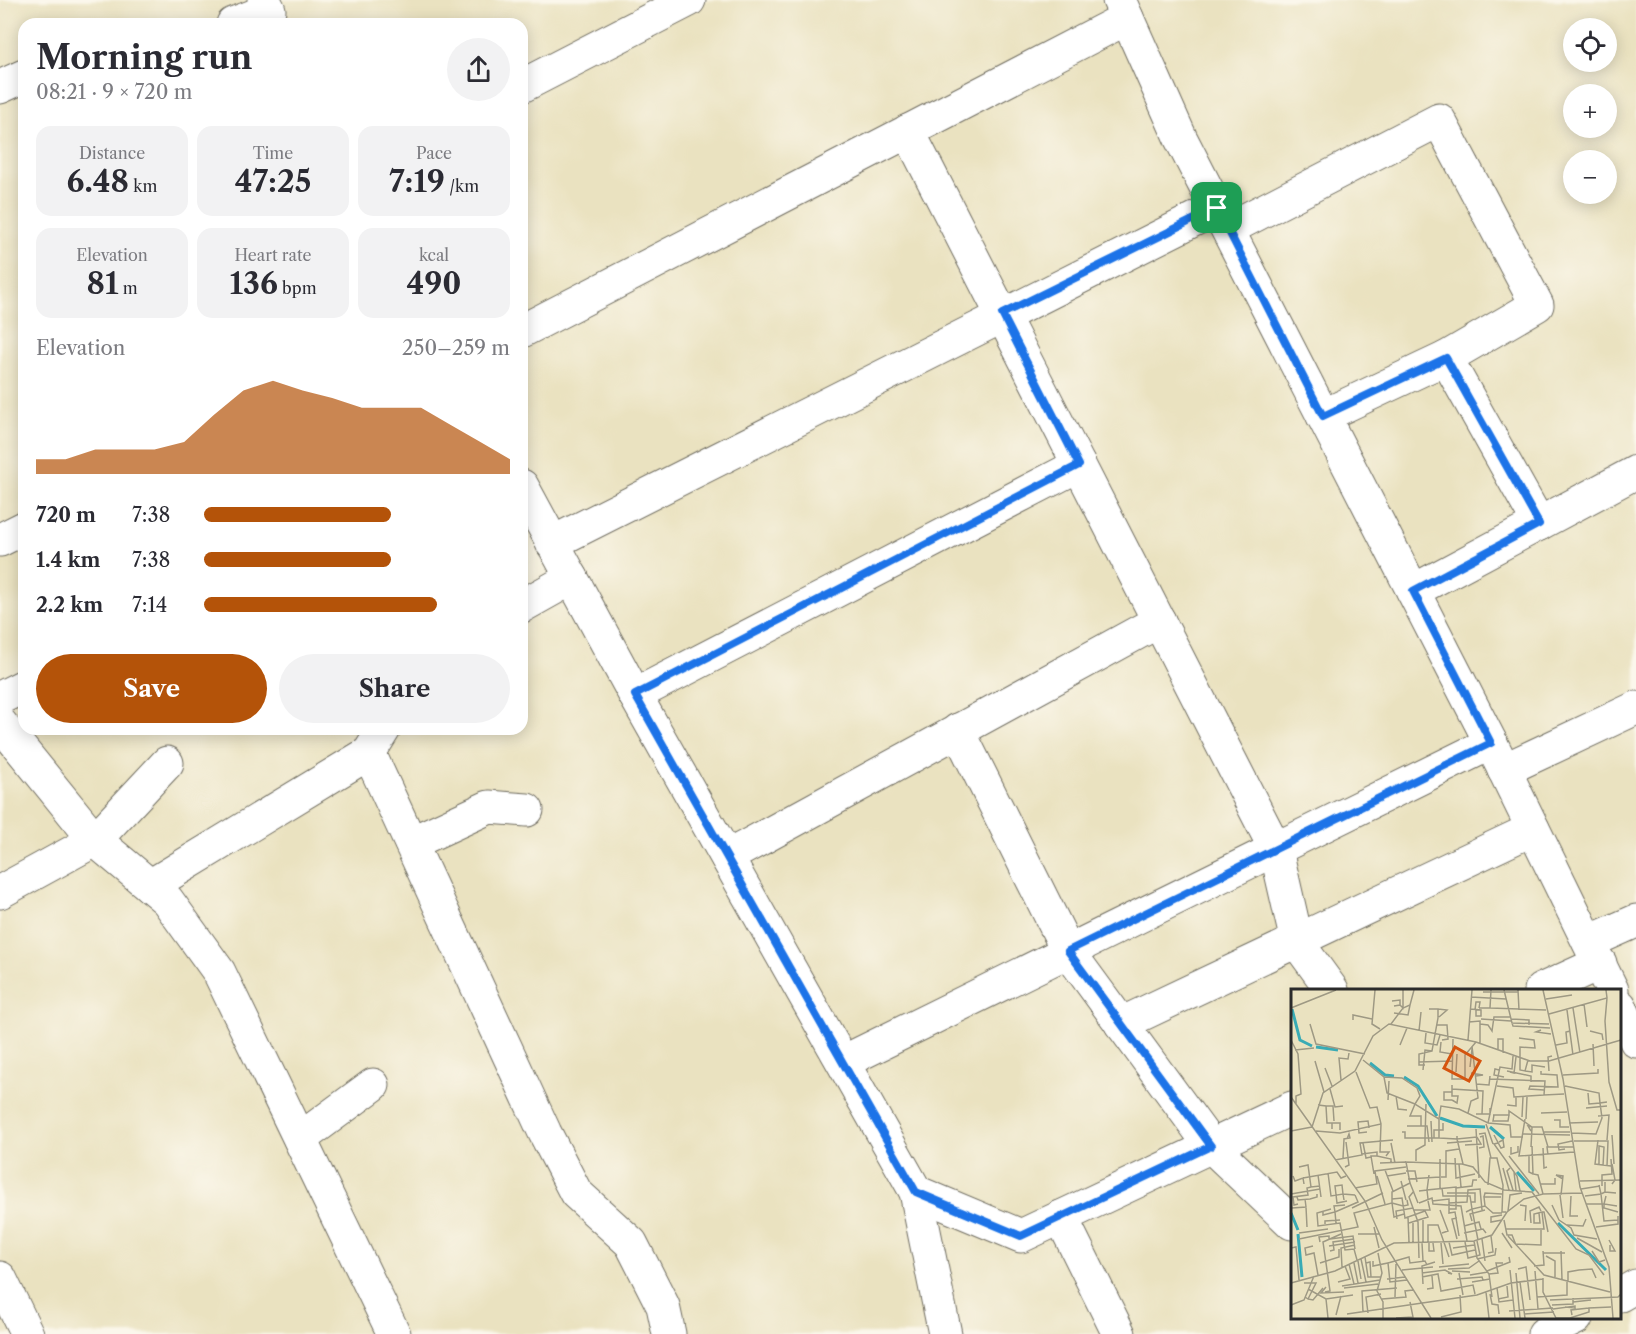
<!DOCTYPE html>
<html lang="en">
<head>
<meta charset="utf-8">
<style>
  :root { --surface:#fff; --page:#f2f2f3; --text:#2b2b33; --muted:#7c7c81; --accent:#b45309 }
  body { margin:0; font-family:"Libre Caslon Text",serif; background:var(--page); color:var(--text); height:100vh; display:flex; flex-direction:column; font-size:22px; white-space:nowrap }
  * { box-sizing:border-box; margin:0 }
  p { font-size:20px; color:var(--muted) }
  .icon { flex:none; width:33px; height:33px; fill:none; stroke:currentColor; stroke-width:2; stroke-linecap:round; stroke-linejoin:round }
  .map { position:relative; flex:1; overflow:hidden }
  .panel { position:absolute; left:18px; top:18px; width:510px; height:717px; display:flex; flex-direction:column; background:var(--surface); border-radius:18px; box-shadow:0 3px 15px #0003 }
  .panel>* { flex:none }
  .buttons { position:absolute; left:1563px; top:18px; display:grid; gap:12px }
  .buttons a { display:grid; place-items:center; width:54px; height:54px; border-radius:50%; background:var(--surface); box-shadow:0 3px 15px #0003; font-size:30px }
  .pin { position:absolute; display:grid; place-items:center; width:51px; height:51px; color:#fff; margin:-26px; border-radius:12px; box-shadow:0 3px 9px #0006 }
  .round { display:grid; place-items:center; flex:none; width:63px; height:63px; border-radius:32px; background:var(--page) }
  .headline { display:flex; align-items:center; justify-content:space-between; height:102px; padding:0 18px }
  h1 { font-size:33px; font-weight:700; line-height:45px }
  .stats { display:grid; grid-template-columns:repeat(3,1fr); gap:9px; height:102px; padding:6px 18px }
  .stats div { display:grid; align-content:center; border-radius:15px; background:var(--page); text-align:center }
  .stats b { font-size:30px; font-weight:700 }
  .stats small { font-size:16px; font-weight:400 }
  .stats p { font-size:16px }
  .chart { height:168px; padding:12px 18px }
  .chart p { display:flex; justify-content:space-between }
  .chart svg { width:100%; height:108px; margin-top:6px; fill:var(--accent); opacity:.7 }
  .primary-button { display:flex; gap:12px; margin-top:auto; padding:12px 18px }
  .primary-button a { flex:1; height:69px; border-radius:36px; background:var(--accent); color:#fff; font-size:24px; font-weight:700; line-height:69px; text-align:center }
  .primary-button a+a { background:var(--page); color:var(--text) }
  ul { padding:0 18px; list-style:none; font-size:20px }
  li { display:grid; grid-template-columns:96px 72px 1fr; align-items:center; height:45px }
  li i { height:15px; border-radius:8px; background:var(--accent) }
  .map>svg:first-child { display:block }
</style>
</head>
<body>
<div class="map">
<svg width="1636" height="1334" viewBox="0 0 1636 1334">
  <rect width="100%" height="100%" fill="#fbf7ec"/>
  <filter id="ink" filterUnits="userSpaceOnUse"><feTurbulence type="fractalNoise" baseFrequency=".0167" numOctaves="2"/><feDisplacementMap in="SourceGraphic" scale="12" xChannelSelector="R" yChannelSelector="G"/><feConvolveMatrix kernelMatrix="1 2 1 2 8 2 1 2 1" color-interpolation-filters="sRGB"/></filter>
  <filter id="wash" filterUnits="userSpaceOnUse"><feTurbulence type="fractalNoise" baseFrequency=".008" numOctaves="4" result="noise"/><feDisplacementMap in="SourceGraphic" scale="24" xChannelSelector="R" yChannelSelector="G"/><feGaussianBlur stdDeviation="1.35" result="paint"/><feColorMatrix in="noise" values="0 0 0 0 0 0 0 0 0 0 0 0 0 0 0 0 0 1.4 0 .05"/><feComposite in="paint" operator="in"/></filter>
  <g filter="url(#wash)">
    <rect width="100%" height="100%" fill="#eae2c0"/>
  </g>
  <g filter="url(#ink)">
    <g fill="none" stroke-linecap="round" stroke-linejoin="round">
      <defs>
        <g id="street">
          <polyline points="1119,0 1181,139 1491,743 1612,990"/>
          <polyline points="233,24 269,10 264,0"/>
          <polyline points="522,86 689,0"/>
          <polyline points="0,87 24,76"/>
          <polyline points="908,131 1276,850 1297,942 1332,990"/>
          <polyline points="1228,229 1439,120 1537,305 1446,358 1539,524"/>
          <polyline points="522,331 1127,18"/>
          <polyline points="1323,416 1446,358"/>
          <polyline points="522,486 635,695 916,1192 945,1334"/>
          <polyline points="0,540 24,528"/>
          <polyline points="552,543 1217,208"/>
          <polyline points="1413,591 1636,472"/>
          <polyline points="522,606 572,578"/>
          <polyline points="635,695 1079,465"/>
          <polyline points="0,698 24,686"/>
          <polyline points="0,723 95,840 167,900 219,972 394,1334"/>
          <polyline points="958,730 1068,951 1211,1146 1292,1223"/>
          <polyline points="369,753 545,1133 576,1193 631,1243 663,1306 669,1334"/>
          <polyline points="1504,770 1636,708"/>
          <polyline points="411,843 489,807 527,810"/>
          <polyline points="727,857 1159,621"/>
          <polyline points="150,886 369,753 384,729"/>
          <polyline points="0,892 95,840 167,763"/>
          <polyline points="1589,942 1636,921"/>
          <polyline points="1541,990 1600,963"/>
          <polyline points="1620,1006 1636,1041"/>
          <polyline points="1121,1024 1533,829"/>
          <polyline points="843,1062 1491,743"/>
          <polyline points="300,1139 373,1085"/>
          <polyline points="916,1192 1021,1236 1292,1108"/>
          <polyline points="1061,1217 1119,1334"/>
          <polyline points="0,1278 27,1334"/>
          <polyline points="1620,1295 1636,1286"/>
          <polyline points="1544,1334 1576,1318"/>
        </g>
      </defs>
      <!-- street casing -->
      <use href="#street" stroke="#6e6b5f" stroke-width="35"/>
      <!-- street -->
      <use href="#street" stroke="#fff" stroke-width="33"/>
    </g>
  </g>
  <g fill="none" stroke-linecap="round" stroke-linejoin="round" filter="url(#ink)">
    <defs>
      <polygon id="route" points="1217,208 1323,416 1446,358 1539,524 1413,591 1491,743 1068,951 1211,1146 1021,1236 916,1192 635,695 1079,465 1002,314"/>
    </defs>
    <!-- route casing -->
    <use href="#route" stroke="#fff" stroke-width="12"/>
    <!-- route -->
    <use href="#route" stroke="#1a73e8" stroke-width="8"/>
  </g>
  <!-- overview -->
  <g transform="translate(1291 989)">
    <rect width="330" height="330" fill="#eae2c0"/>
    <path fill="none" stroke="#39abb5" stroke-width="3" d="M 1,20 L 9,51 L 21,57M 25,58 L 47,61M 79,74 L 94,86 L 103,87M 113,88 L 127,97 L 146,127M 149,129 L 172,137 L 194,138M 199,138 L 213,150M 226,183 L 243,202M 0,224 L 7,241M 267,234 L 315,281M 7,245 L 11,288"/>
    <path fill="none" stroke="#9e9984" stroke-width="1.5" d="M 84,1 L 81,35 L 89,40M 213,1 L 221,34 L 258,35M 227,1 L 228,21M 252,1 L 272,90 L 289,198 L 318,278 L 322,329M 192,3 L 227,3M 180,8 L 215,10M 316,9 L 314,32 L 318,93 L 326,121 L 330,121M 255,10 L 281,6M 101,12 L 109,11 L 109,16 L 103,17M 293,15 L 296,38M 109,16 L 112,19 L 112,1M 0,19 L 45,1M 188,19 L 199,19 L 200,1M 199,19 L 255,21M 282,19 L 289,64M 147,20 L 156,21 L 148,28M 179,20 L 190,21 L 190,27 L 185,27 L 185,21M 184,21 L 185,13 L 189,13 L 188,19M 276,21 L 282,66M 103,24 L 117,26 L 119,16M 258,25 L 316,9 L 315,1M 190,30 L 220,32M 220,30 L 238,31 L 238,36M 62,31 L 62,26 L 81,30M 178,33 L 189,32 L 189,54M 221,34 L 222,37 L 259,39M 19,35 L 25,55 L 74,65M 100,35 L 112,19 L 119,16 L 123,1M 189,35 L 197,36 L 201,42 L 203,28 L 219,28M 146,36 L 156,36 L 157,50 L 151,51M 250,41 L 245,43 L 260,45M 128,42 L 130,23M 299,42 L 311,45 L 312,51M 135,44 L 134,54 L 146,56 L 149,46M 228,49 L 243,51 L 244,59 L 229,58 L 229,81 L 234,82 L 237,71M 162,50 L 161,90 L 174,90 L 174,66 L 185,53M 0,51 L 7,65 L 10,105 L 5,107 L 5,115M 177,51 L 181,1M 150,53 L 149,63 L 161,65M 302,55 L 303,77M 109,56 L 116,39M 265,56 L 276,54 L 275,43 L 279,42M 207,60 L 207,50 L 212,50 L 212,64M 4,61 L 23,59M 72,71 L 93,88 L 96,104 L 124,115 L 129,107 L 126,99 L 111,89 L 93,88M 24,72 L 33,103M 128,73 L 161,72M 134,76 L 128,76 L 128,65 L 141,62M 179,78 L 181,60M 34,79 L 41,97M 132,81 L 134,61 L 141,62 L 147,29 L 147,20 L 138,20M 208,81 L 204,80 L 203,86 L 213,88M 216,82 L 240,87 L 240,93M 234,82 L 241,83 L 241,76 L 254,78M 250,82 L 250,85 L 266,86 L 267,98 L 239,97 L 238,100 L 253,101M 258,82 L 257,68 L 261,67M 165,83 L 166,65M 219,83 L 223,84 L 225,68M 180,84 L 192,86 L 185,87M 272,86 L 307,84 L 307,80M 198,90 L 254,92 L 253,106 L 273,105M 50,91 L 48,69 L 57,70 L 58,64M 185,95 L 198,96 L 199,87M 161,96 L 161,100 L 192,102 L 191,125M 206,97 L 222,99 L 223,108 L 253,106M 274,97 L 308,104 L 309,114 L 298,115 L 297,104M 39,100 L 44,118 L 52,117M 161,100 L 161,107 L 167,107 L 166,114 L 161,111M 161,103 L 153,103 L 153,111 L 161,111M 105,107 L 107,120 L 116,121M 0,108 L 74,212 L 91,251 L 140,329M 97,111 L 98,92M 27,116 L 35,117 L 36,134 L 41,134M 216,116 L 225,117 L 225,108M 35,117 L 42,117 L 43,132M 295,119 L 316,117M 177,124 L 180,112 L 187,109 L 181,57M 250,124 L 276,123M 185,125 L 199,125 L 199,119M 202,126 L 218,126 L 218,122 L 241,138 L 251,138 L 257,158M 203,126 L 202,132 L 217,132 L 218,126M 307,127 L 318,126 L 316,151M 231,128 L 232,108M 148,130 L 150,117 L 168,120 L 197,134 L 209,78 L 221,80 L 222,67M 234,130 L 228,167 L 283,163M 235,130 L 236,108M 263,131 L 269,131 L 269,138 L 278,138M 140,132 L 141,153M 197,134 L 219,136 L 220,148 L 232,148M 278,134 L 307,133M 90,135 L 89,163 L 98,163 L 95,167M 195,135 L 202,155M 116,137 L 136,137 L 138,153M 130,137 L 130,127 L 119,127 L 124,115 L 148,130 L 148,149M 21,138 L 32,104 L 64,82 L 82,47 L 98,35 L 185,53 L 239,72 L 258,72 L 330,51M 41,140 L 41,134 L 49,134 L 49,141M 185,140 L 188,189M 0,142 L 21,138M 25,142 L 49,144 L 90,135 L 86,118 L 79,119 L 65,83M 76,143 L 68,144 L 67,133 L 77,132 L 78,139M 111,143 L 114,143 L 114,149 L 134,149 L 135,115M 253,143 L 279,143M 281,144 L 305,145 L 311,129 L 309,114 L 316,113M 188,145 L 194,144 L 200,169M 232,145 L 279,146M 203,146 L 210,159 L 213,158 L 212,151 L 208,153M 321,146 L 323,175M 166,147 L 166,150 L 186,148M 143,149 L 143,141 L 152,141 L 152,134M 307,151 L 304,175 L 320,177M 283,152 L 317,152 L 316,177M 72,154 L 75,169 L 80,168M 100,154 L 104,174M 156,154 L 181,152M 207,154 L 203,155 L 226,187 L 229,202M 174,156 L 190,155 L 186,148M 241,157 L 242,185 L 247,186 L 252,205M 220,158 L 220,165 L 227,163 L 227,157M 240,158 L 241,138 L 237,137 L 240,142M 188,159 L 193,158 L 192,147 L 189,148M 252,159 L 253,179 L 256,178M 274,160 L 268,161 L 267,155 L 281,152M 71,165 L 86,163 L 86,167 L 80,167 L 83,185M 257,166 L 256,158 L 283,158M 86,167 L 100,170 L 100,174M 218,167 L 248,205M 238,167 L 238,183 L 242,185M 52,169 L 53,150 L 59,149 L 58,145 L 56,150M 164,169 L 165,189 L 184,185M 44,171 L 71,166 L 69,154 L 102,151M 125,172 L 125,161 L 134,156 L 134,149 L 148,149 L 166,150 L 172,175M 89,174 L 115,173M 168,175 L 170,198M 308,175 L 308,157 L 313,158 L 312,177M 8,178 L 17,176 L 20,198 L 29,197M 54,178 L 58,176 L 55,153M 212,179 L 218,201M 219,179 L 216,182 L 222,201M 94,181 L 102,202M 115,182 L 124,182 L 126,193M 223,183 L 225,201M 37,184 L 40,207 L 52,205 L 53,211M 27,186 L 30,208M 2,187 L 4,192 L 12,189 L 13,195M 86,187 L 94,215M 96,187 L 115,184M 150,188 L 155,188 L 155,162 L 168,160M 12,189 L 46,183 L 50,189 L 55,187M 117,190 L 149,188M 110,192 L 115,211M 289,192 L 330,191M 314,193 L 314,203 L 325,204M 119,194 L 127,214M 249,195 L 264,195 L 264,189M 321,195 L 324,191 L 321,175M 197,196 L 199,169 L 206,169 L 212,196 L 211,223 L 215,223M 311,197 L 311,186 L 321,185 L 320,170M 64,199 L 86,195 L 84,182 L 115,178M 151,199 L 152,207 L 179,207 L 181,220 L 175,223M 165,199 L 181,197 L 182,191 L 186,191M 149,200 L 149,170M 290,200 L 309,197M 123,202 L 118,208 L 127,233 L 128,269M 128,202 L 136,201 L 138,186M 314,203 L 310,205 L 313,232 L 327,231M 156,204 L 184,204 L 184,213 L 180,213M 0,205 L 29,200M 269,206 L 272,229M 270,206 L 272,187 L 265,186 L 272,190M 280,207 L 279,227 L 287,227M 294,207 L 310,205 L 308,196M 315,207 L 313,215 L 326,217M 6,208 L 7,211 L 19,210 L 26,208 L 26,205M 193,208 L 194,204 L 211,205M 101,210 L 111,209 L 114,229 L 117,228M 137,210 L 136,201 L 165,198 L 165,220 L 158,220M 56,212 L 46,214 L 44,197 L 51,196 L 52,205 L 64,206M 141,212 L 158,210 L 158,224 L 164,223 L 168,247M 101,214 L 112,217 L 117,216 L 116,211M 101,214 L 103,228 L 113,225M 128,214 L 141,209 L 142,215 L 170,217 L 176,252M 158,214 L 176,213 L 177,201 L 189,200 L 191,221M 7,215 L 3,216 L 2,208 L 17,206 L 16,199 L 20,198M 295,215 L 313,215 L 313,219 L 327,223M 229,216 L 235,217 L 234,232M 261,216 L 268,231 L 280,239 L 283,246 L 306,250M 194,217 L 193,208 L 210,208M 15,218 L 16,238M 1,219 L 15,218 L 14,210M 61,219 L 92,204M 40,220 L 26,224 L 27,237 L 49,234 L 54,261 L 63,260 L 66,271M 123,221 L 139,221 L 137,212M 149,221 L 157,242 L 151,244M 32,222 L 32,226 L 44,223 L 43,217 L 54,216M 217,222 L 219,206 L 231,204M 248,224 L 249,234 L 243,234 L 243,225 L 251,223 L 253,223 L 257,243M 211,226 L 200,228 L 200,233 L 211,231M 106,230 L 105,222 L 122,219M 132,231 L 132,254M 213,231 L 216,246 L 221,246 L 225,256M 181,232 L 179,225 L 194,221M 45,234 L 44,223 L 67,213 L 64,206M 118,234 L 137,228 L 134,222 L 117,228 L 118,253M 122,234 L 122,253M 240,234 L 239,222 L 248,218 L 250,222M 34,235 L 34,232 L 49,231M 276,236 L 292,237 L 295,230M 173,237 L 188,233 L 190,240M 83,238 L 88,259M 305,238 L 327,235 L 327,227M 215,240 L 253,240 L 251,223M 8,244 L 37,240M 173,244 L 192,240 L 195,244M 211,244 L 221,259M 67,245 L 88,245M 217,247 L 253,286 L 319,303M 286,249 L 311,263M 8,250 L 67,238 L 63,224 L 101,214 L 101,203 L 119,194 L 115,173 L 171,175 L 182,178 L 194,193 L 213,201 L 241,203 L 285,260 L 298,266 L 313,286M 39,250 L 62,247 L 64,260M 166,250 L 161,230 L 166,229M 191,250 L 194,272M 187,251 L 181,220 L 194,217 L 202,224 L 211,224M 318,251 L 324,262 L 319,262 L 319,256M 183,252 L 186,269 L 198,285 L 201,308M 29,253 L 28,248 L 38,247 L 38,250M 158,253 L 161,266 L 184,261M 174,253 L 177,269 L 185,267M 131,254 L 132,272M 137,254 L 137,236 L 147,236 L 158,268M 138,254 L 138,262 L 143,262 L 142,254M 150,254 L 152,275M 225,255 L 250,256 L 250,241M 22,257 L 14,259 L 15,266 L 23,264 L 27,286M 38,257 L 64,253M 0,259 L 5,258 L 8,291M 162,259 L 183,256M 39,262 L 43,261 L 42,253 L 63,250M 270,262 L 271,290M 301,262 L 308,273 L 314,271M 87,264 L 91,284 L 86,302 L 92,313 L 92,329M 197,264 L 202,263 L 200,247M 252,264 L 274,264M 185,267 L 189,266 L 186,252M 255,267 L 264,272 L 264,288M 74,268 L 77,288 L 90,288M 70,270 L 75,293M 186,270 L 204,266 L 205,259M 67,272 L 70,290M 82,272 L 82,277 L 97,274 L 99,293 L 116,291M 29,274 L 48,268 L 48,260M 63,274 L 67,294M 75,274 L 79,273 L 80,288M 97,274 L 118,268 L 119,274 L 134,272 L 136,276M 58,275 L 63,295M 243,277 L 253,276 L 252,262M 51,278 L 50,259 L 64,256M 148,278 L 178,275M 157,280 L 178,279 L 188,272M 227,280 L 235,278 L 239,311M 111,281 L 142,278M 219,281 L 224,329M 161,282 L 179,283M 196,282 L 219,273 L 218,268M 244,282 L 247,320M 131,284 L 154,281 L 161,285 L 157,284M 168,284 L 172,306M 225,284 L 229,329M 198,285 L 207,284 L 205,274 L 212,274M 179,286 L 197,283M 131,288 L 147,285 L 150,302 L 182,296 L 184,305M 252,289 L 252,303 L 265,329 L 279,329M 96,290 L 114,288M 166,290 L 191,288 L 192,291M 277,292 L 277,283 L 288,281 L 301,280 L 305,289M 47,293 L 59,290 L 54,277M 181,293 L 199,290M 229,293 L 234,329M 0,294 L 44,282 L 103,254 L 183,252 L 201,246 L 216,223 L 233,210 L 252,205 L 291,204M 13,294 L 25,294 L 17,310 L 14,308M 132,295 L 131,277 L 144,273M 51,297 L 89,291M 35,298 L 30,304 L 53,303M 53,299 L 87,295M 206,299 L 208,313 L 222,311M 17,300 L 35,310 L 62,306M 136,300 L 142,299 L 141,287M 34,303 L 39,302 L 32,253 L 50,245M 195,303 L 198,329M 199,305 L 201,315 L 207,316 L 208,325M 104,308 L 105,275M 246,308 L 276,306 L 276,291M 17,310 L 22,311 L 32,299M 35,310 L 37,329M 91,310 L 115,308 L 114,302 L 122,301M 207,310 L 217,308 L 216,297M 259,311 L 327,308 L 330,305M 282,313 L 300,311M 0,316 L 13,311 L 23,287M 261,316 L 282,315 L 282,309M 262,320 L 284,317 L 284,319 L 274,318M 218,322 L 262,319M 72,323 L 71,302 L 106,299M 77,324 L 75,308 L 90,305M 56,325 L 186,306 L 220,294 L 252,290M 233,325 L 263,323M 45,326 L 50,307M 281,326 L 280,321 L 298,319M 150,328 L 170,323 L 169,306M 105,329 L 122,328 L 119,313M 279,329 L 298,323 L 298,319 L 320,318"/>
    <path fill="#d5540f" fill-opacity="0.15" stroke="#d5540f" stroke-width="3" d="M 164,58 L 189,72 L 178,92 L 153,79 Z"/>
    <rect width="330" height="330" fill="none" stroke="#2b2b2b" stroke-width="3"/>
  </g>
</svg>
<div class="buttons">
<a><svg class="icon" aria-label="locate" viewBox="0 0 24 24"><circle cx="12" cy="12" r="6"/><path d="M12 2v4M12 18v4M2 12h4M18 12h4"/></svg></a>
<a>+</a>
<a>−</a>
</div>
<div class="pin" style="left:1217px;top:208px;background:#1e9e55"><svg class="icon" aria-label="arrive" viewBox="0 0 24 24"><path d="M6 21V4h12l-3 4 3 4H6"/></svg></div>
<section class="panel">
<div class="headline"><div><h1>Morning run</h1><p>08:21 · 9 × 720 m</p></div><a class="round"><svg class="icon" aria-label="share" viewBox="0 0 24 24"><path d="M12 15V3M7 8l5-5 5 5M5 13v7h14v-7"/></svg></a></div>
<div class="stats">
<div><p>Distance</p><b>6.48<small> km</small></b></div>
<div><p>Time</p><b>47:25</b></div>
<div><p>Pace</p><b>7:19<small> /km</small></b></div>
</div>
<div class="stats">
<div><p>Elevation</p><b>81<small> m</small></b></div>
<div><p>Heart rate</p><b>136<small> bpm</small></b></div>
<div><p>kcal</p><b>490</b></div>
</div>
<div class="chart"><p><span>Elevation</span>250–259 m</p>
<svg viewBox="0 0 160 44" preserveAspectRatio="none"><path d="M0 44V38L10 38L20 34L30 34L40 34L50 31L60 20L70 10L80 6L90 10L100 13L110 17L120 17L130 17L140 24L150 31L160 38V44z"/></svg>
</div>
<ul>
<li><b>720 m</b>7:38<i style="width:61%"></i></li>
<li><b>1.4 km</b>7:38<i style="width:61%"></i></li>
<li><b>2.2 km</b>7:14<i style="width:76%"></i></li>
</ul>
<div class="primary-button"><a>Save</a><a>Share</a></div>
</section>
</div>
</body>
</html>
